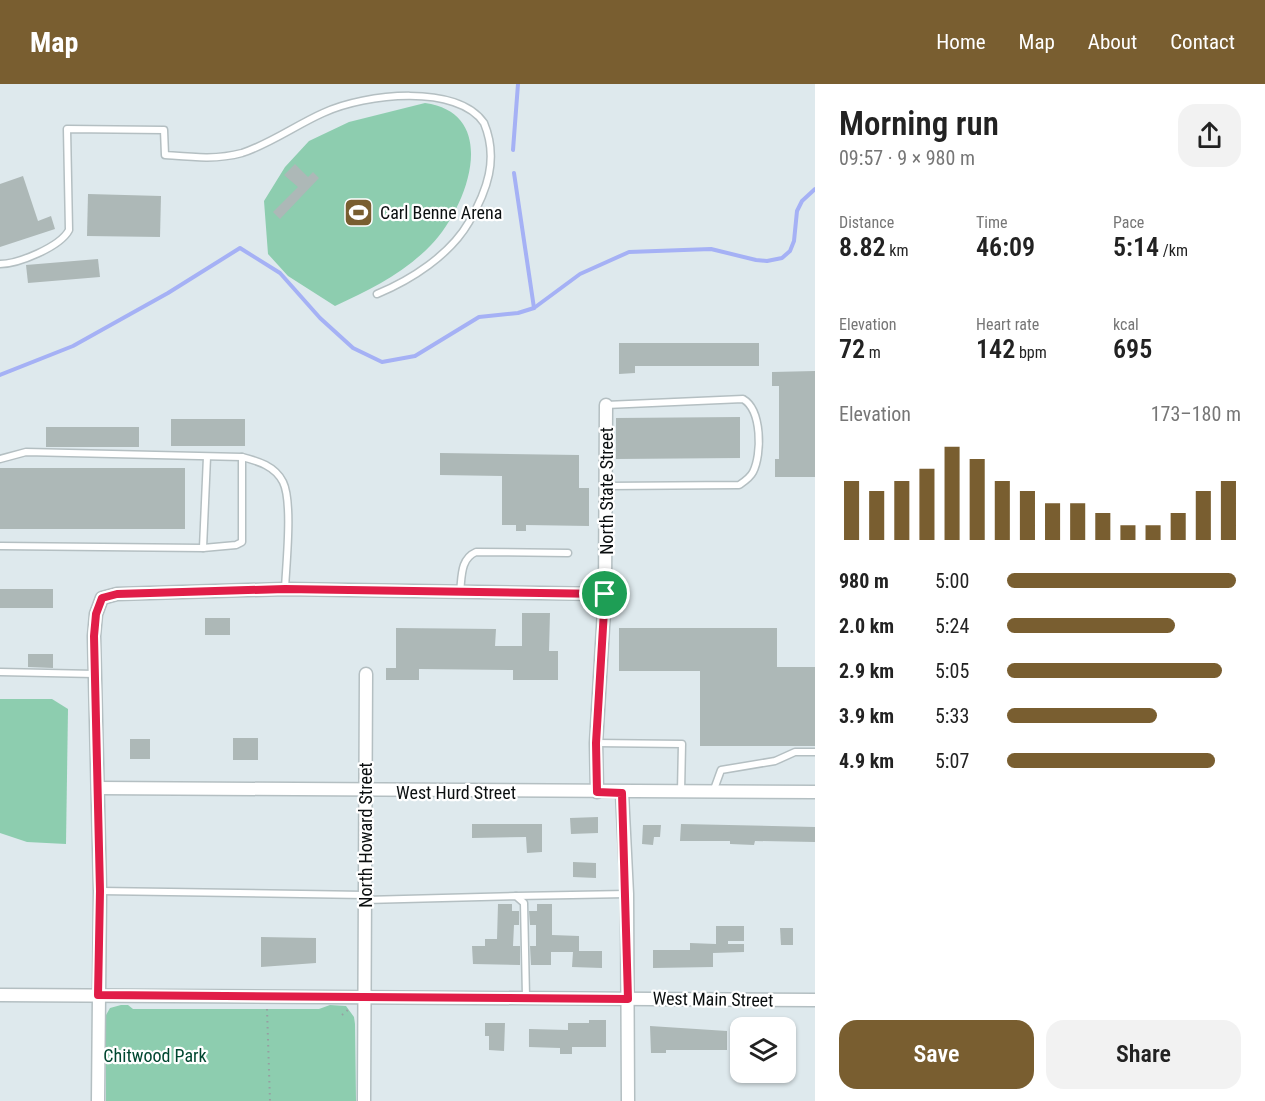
<!DOCTYPE html>
<html lang="en">
<head>
<meta charset="utf-8">
<style>
  :root { --surface:#fff; --page:#f2f2f2; --text:#222; --muted:#767676; --accent:#795e30 }
  body { margin:0; font-family:"Roboto Condensed",sans-serif; background:var(--page); color:var(--text); height:100vh; display:flex; flex-direction:column; font-size:22px; white-space:nowrap }
  * { box-sizing:border-box; margin:0 }
  p { font-size:20px; color:var(--muted) }
  .icon { flex:none; width:33px; height:33px; fill:none; stroke:currentColor; stroke-width:2; stroke-linecap:round; stroke-linejoin:round }
  .map { position:relative; flex:1; overflow:hidden }
  .details { display:flex; flex-direction:column; background:var(--surface); width:450px }
  .details>* { flex:none }
  .buttons { position:absolute; left:730px; top:933px; display:grid; gap:12px }
  .buttons a { display:grid; place-items:center; width:66px; height:66px; border-radius:12px; background:var(--surface); box-shadow:0 2px 4px #0004; font-size:30px }
  .pin { position:absolute; display:grid; place-items:center; width:51px; height:51px; color:#fff; margin:-26px; border:3px solid #fff; border-radius:50%; box-shadow:0 2px 6px #0007 }
  .round { display:grid; place-items:center; flex:none; width:63px; height:63px; border-radius:18px; background:var(--page) }
  .head { display:flex; align-items:center; justify-content:space-between; height:102px; padding:0 24px }
  h1 { font-size:33px; font-weight:600; line-height:45px }
  .figures { display:grid; grid-template-columns:repeat(3,1fr); gap:9px; height:102px; padding:6px 24px }
  .figures div { display:grid; align-content:center }
  .figures b { font-size:26px; font-weight:600 }
  .figures small { font-size:16px; font-weight:400 }
  .figures p { font-size:16px }
  .chart { height:168px; padding:12px 24px }
  .chart p { display:flex; justify-content:space-between }
  .chart svg { width:100%; height:108px; margin-top:6px; stroke:var(--accent); stroke-width:6 }
  .cta { display:flex; gap:12px; margin-top:auto; padding:12px 24px }
  .cta a { flex:1; height:69px; border-radius:18px; background:var(--accent); color:#fff; font-size:24px; font-weight:600; line-height:69px; text-align:center }
  .cta a+a { background:var(--page); color:var(--text) }
  ul { padding:0 24px; list-style:none; font-size:20px }
  li { display:grid; grid-template-columns:96px 72px 1fr; align-items:center; height:45px }
  li i { height:15px; border-radius:8px; background:var(--accent) }
  header { display:flex; align-items:center; gap:36px; box-sizing:border-box; height:84px; padding:0 30px; background:var(--accent); color:#fff }
  header strong { font-size:28px }
  nav { display:flex; gap:33px; margin-inline-start:auto; font-size:21px }
  main { display:flex; flex:1; min-height:0 }
  .map>svg:first-child { display:block }
</style>
</head>
<body>
<header>
<strong>Map</strong>
<nav><a>Home</a><a>Map</a><a>About</a><a>Contact</a></nav>
</header>
<main>
<div class="map">
<svg width="815" height="1017" viewBox="0 0 815 1017">
  <rect width="100%" height="100%" fill="#dee9ed"/>
  <!-- green -->
  <g fill="#8dcdaf">
    <path d="M 425,19 C 502,30 467,124 431,161 C 404,189 370,206 335,222 L 288,192 L 268,170 L 264,117 L 285,83 L 309,57 L 349,38 Z"/>
    <polygon points="0,615 52,615 68,625 66,760 27,758 0,749"/>
    <polygon points="121,921 128,921 133,925 319,925 330,921 346,922 354,933 355,940 356,1017 106,1017 106,931 110,924"/>
  </g>
  <g fill="none" stroke-linecap="round" stroke-linejoin="round">
    <!-- stream -->
    <g stroke="#a5b1f5" stroke-width="4">
      <polyline points="513,66 518,0"/>
      <polyline points="514,89 534,224"/>
      <polyline points="0,291 73,262 168,209 240,164 280,189 320,234 353,264 382,278 415,272 479,233 518,229 534,224 580,190 629,168 711,165 756,176 767,177 782,174 790,167 794,157 797,127 802,117 815,105"/>
    </g>
  </g>
  <!-- building -->
  <g fill="#adb8b7">
    <polygon points="295,80 308,93 313,88 319,94 280,135 273,128 298,103 284,91"/>
    <polygon points="23,92 38,137 51,132 55,145 0,163 0,100"/>
    <polygon points="88,110 161,112 160,153 87,152"/>
    <polygon points="98,175 100,193 28,199 26,181"/>
    <polygon points="619,259 759,259 759,282 635,282 635,289 619,290"/>
    <polygon points="815,287 815,393 775,393 775,375 779,375 779,302 772,302 772,288"/>
    <polygon points="740,333 740,374 616,375 616,334"/>
    <rect x="171" y="335" width="74" height="27"/>
    <rect x="46" y="343" width="93" height="20"/>
    <polygon points="440,369 579,371 579,404 589,404 589,442 526,441 526,447 516,447 516,441 502,441 502,392 440,391"/>
    <rect x="0" y="384" width="185" height="61"/>
    <rect x="0" y="505" width="53" height="19"/>
    <polygon points="522,529 550,529 549,567 558,567 558,596 513,596 513,586 419,585 419,596 386,596 386,584 396,584 396,544 496,545 495,562 522,562"/>
    <rect x="205" y="534" width="25" height="17"/>
    <polygon points="619,544 777,544 777,583 815,583 815,662 700,662 700,587 619,587"/>
    <polygon points="28,570 53,570 53,584 28,583"/>
    <rect x="233" y="654" width="25" height="22"/>
    <rect x="130" y="655" width="20" height="20"/>
    <polygon points="598,733 598,749 571,750 570,734"/>
    <polygon points="472,740 542,740 542,768 527,769 526,753 472,754"/>
    <polygon points="681,740 815,743 815,758 755,757 754,761 730,760 730,757 680,757"/>
    <polygon points="643,741 661,741 660,753 654,753 653,761 642,760"/>
    <polygon points="573,778 596,779 596,794 573,793"/>
    <polygon points="498,820 512,820 512,827 519,827 519,841 514,841 513,862 520,862 520,881 473,880 472,862 485,862 485,855 497,855"/>
    <polygon points="537,820 552,820 552,851 579,852 579,867 602,867 602,884 572,883 573,868 551,868 551,881 531,881 530,862 536,862 536,841 530,841 529,827 537,827"/>
    <polygon points="716,842 744,842 744,857 728,857 728,860 744,860 744,868 713,869 713,883 653,884 653,866 690,866 690,859 716,860"/>
    <polygon points="780,844 793,844 793,861 781,861"/>
    <polygon points="261,853 316,854 316,879 261,883"/>
    <polygon points="589,936 606,936 606,963 572,963 572,970 560,970 560,964 529,963 529,945 568,946 568,939 589,939"/>
    <polygon points="485,939 505,939 504,967 489,966 489,952 485,952"/>
    <polygon points="650,942 727,947 727,966 666,966 666,969 651,969"/>
  </g>
  <g fill="none" stroke-linecap="round" stroke-linejoin="round">
    <defs>
      <g id="service">
        <path d="M 0,180 C 18,180 60,163 69,146 L 67,45 L 164,46 L 165,71 C 191,73 216,76 242,69 C 270,60 296,41 323,29 C 366,9 458,0 484,39 C 499,75 487,107 469,138 C 450,171 411,196 377,210"/>
        <path d="M 0,375 L 26,368 L 242,373 C 258,377 275,382 283,398 C 293,418 286,481 285,505"/>
        <path d="M 606,402 L 739,401 C 745,397 750,394 753,388 C 762,370 762,326 743,315 L 606,321"/>
        <polyline points="0,462 203,464 236,461 242,458 242,373"/>
        <polyline points="203,464 207,373"/>
        <path d="M 460,508 C 462,493 460,475 476,468 L 568,469"/>
        <polyline points="0,588 95,590"/>
        <polyline points="596,659 682,660 681,708"/>
        <polyline points="713,708 721,686 775,677 795,668 815,668"/>
        <polyline points="100,807 365,811"/>
        <polyline points="516,812 627,810"/>
        <polyline points="365,816 516,812 524,819 526,913"/>
      </g>
      <g id="minor">
        <polyline points="98,704 815,708"/>
        <polyline points="597,708 596,659 605,510 606,321"/>
        <polyline points="622,709 627,810 628,1017"/>
        <polyline points="0,911 815,916"/>
        <polyline points="98,1017 100,807 94,552 96,530 102,514 117,510 285,505 605,510"/>
        <polyline points="364,1017 366,590"/>
      </g>
    </defs>
    <!-- service casing -->
    <use href="#service" stroke="#b4bfc2" stroke-width="9"/>
    <!-- minor casing -->
    <use href="#minor" stroke="#b4bfc2" stroke-width="15"/>
    <!-- path -->
    <g stroke="#969ea1" stroke-width="2" stroke-dasharray="1.5 4.5" stroke-linecap="butt">
      <polyline points="267,925 270,1017"/>
      <polyline points="342,931 349,925"/>
    </g>
    <!-- service -->
    <use href="#service" stroke="#fff" stroke-width="6"/>
    <!-- minor -->
    <use href="#minor" stroke="#fff" stroke-width="12"/>
  </g>
  <g fill="none" stroke-linecap="round" stroke-linejoin="round">
    <defs>
      <polygon id="route" points="285,505 605,510 596,659 597,708 622,709 628,915 98,911 100,807 94,552 96,530 102,514 117,510"/>
    </defs>
    <!-- route casing -->
    <use href="#route" stroke="#fff" stroke-width="12"/>
    <!-- route -->
    <use href="#route" stroke="#e11d48" stroke-width="8"/>
  </g>
  <!-- icons -->
  <defs>
    <symbol id="stadium-square" viewBox="-11 -11 22 22"><rect x="-9" y="-9" width="18" height="18" rx="4" fill="#795e30" stroke="#fff"/><path d="M0-5a6.5 5 0 1 0 0 10a6.5 5 0 1 0 0-10ZM-3.5-1.8h7v3.6h-7Z" fill="#fff"/></symbol>
  </defs>
  <g fill-rule="evenodd">
    <use href="#stadium-square" x="342" y="112" width="33" height="33"/>
  </g>
  <g text-anchor="middle" dominant-baseline="central" stroke-width="4.5" stroke-linejoin="round" paint-order="stroke">
    <!-- poi labels -->
    <g font-size="18" fill="#0b0f10" stroke="#fff" text-anchor="start">
      <text x="380" y="128">Carl Benne Arena</text>
    </g>
    <!-- street labels -->
    <g font-size="18" fill="#0b0f10" stroke="#fff">
      <text transform="translate(606 407) rotate(-90)">North State Street</text>
      <text x="456" y="708">West Hurd Street</text>
      <text transform="translate(365 751) rotate(-90)">North Howard Street</text>
      <text transform="translate(713 915) rotate(1)">West Main Street</text>
    </g>
    <!-- park labels -->
    <g font-size="18" fill="#004730" stroke="#fff">
      <text x="155" y="971">Chitwood Park</text>
    </g>
  </g>
</svg>
<div class="buttons">
<a><svg class="icon" aria-label="layers" viewBox="0 0 24 24"><path d="M12 4l9 5-9 5-9-5zM3 14l9 5 9-5"/></svg></a>
</div>
<div class="pin" style="left:605px;top:510px;background:#1e9e55"><svg class="icon" aria-label="arrive" viewBox="0 0 24 24"><path d="M6 21V4h12l-3 4 3 4H6"/></svg></div>
</div>
<section class="details">
<div class="head"><div><h1>Morning run</h1><p>09:57 · 9 × 980 m</p></div><a class="round"><svg class="icon" aria-label="share" viewBox="0 0 24 24"><path d="M12 15V3M7 8l5-5 5 5M5 13v7h14v-7"/></svg></a></div>
<div class="figures">
<div><p>Distance</p><b>8.82<small> km</small></b></div>
<div><p>Time</p><b>46:09</b></div>
<div><p>Pace</p><b>5:14<small> /km</small></b></div>
</div>
<div class="figures">
<div><p>Elevation</p><b>72<small> m</small></b></div>
<div><p>Heart rate</p><b>142<small> bpm</small></b></div>
<div><p>kcal</p><b>695</b></div>
</div>
<div class="chart"><p><span>Elevation</span>173–180 m</p>
<svg viewBox="0 0 160 44" preserveAspectRatio="none"><path d="M5 44V20M15 44V24M25 44V20M35 44V15M45 44V6M55 44V11M65 44V20M75 44V24M85 44V29M95 44V29M105 44V33M115 44V38M125 44V38M135 44V33M145 44V24M155 44V20"/></svg>
</div>
<ul>
<li><b>980 m</b>5:00<i style="width:98%"></i></li>
<li><b>2.0 km</b>5:24<i style="width:72%"></i></li>
<li><b>2.9 km</b>5:05<i style="width:92%"></i></li>
<li><b>3.9 km</b>5:33<i style="width:64%"></i></li>
<li><b>4.9 km</b>5:07<i style="width:89%"></i></li>
</ul>
<div class="cta"><a>Save</a><a>Share</a></div>
</section>
</main>
</body>
</html>
